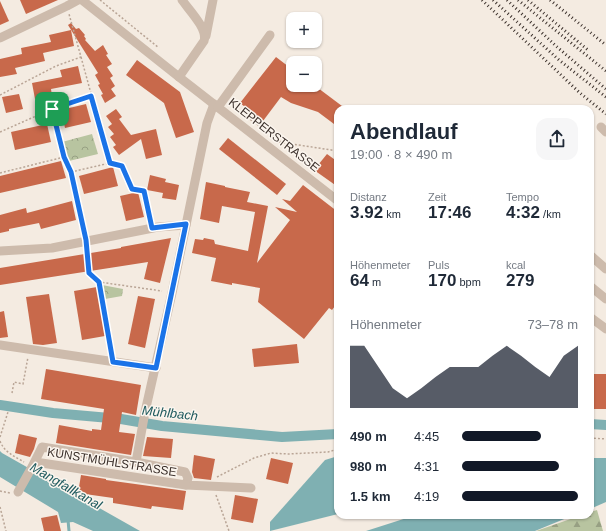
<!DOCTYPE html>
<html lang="de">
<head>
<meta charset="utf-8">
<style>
  :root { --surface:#fff; --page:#f6f6f7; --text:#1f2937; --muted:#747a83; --accent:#111827 }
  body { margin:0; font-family:Arial,sans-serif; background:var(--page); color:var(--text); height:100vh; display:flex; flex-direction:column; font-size:15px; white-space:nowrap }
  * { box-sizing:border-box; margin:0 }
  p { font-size:13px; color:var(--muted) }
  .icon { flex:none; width:22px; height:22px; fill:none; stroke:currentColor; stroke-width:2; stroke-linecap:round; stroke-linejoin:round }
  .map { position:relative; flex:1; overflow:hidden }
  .side { position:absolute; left:334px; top:105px; width:260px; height:414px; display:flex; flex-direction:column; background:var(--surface); border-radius:12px; box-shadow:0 1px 3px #0004 }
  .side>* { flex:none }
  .tools { position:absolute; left:286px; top:12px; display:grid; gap:8px }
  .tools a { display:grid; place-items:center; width:36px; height:36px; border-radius:8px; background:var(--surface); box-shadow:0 1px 3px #0004; font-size:20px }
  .pin { position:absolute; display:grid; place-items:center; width:34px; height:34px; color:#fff; margin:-17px; border-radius:8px; box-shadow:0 2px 6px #0006 }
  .round { display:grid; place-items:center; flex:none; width:42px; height:42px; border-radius:12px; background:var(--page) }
  .overview { display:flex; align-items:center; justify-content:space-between; height:68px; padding:0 16px }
  h1 { font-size:22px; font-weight:700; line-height:30px }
  .stats { display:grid; grid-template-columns:repeat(3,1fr); gap:6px; height:68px; padding:4px 16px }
  .stats div { display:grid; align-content:center }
  .stats b { font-size:17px; font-weight:700 }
  .stats small { font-size:11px; font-weight:400 }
  .stats p { font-size:11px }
  .chart { height:112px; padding:8px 16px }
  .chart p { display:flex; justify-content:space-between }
  .chart svg { width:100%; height:72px; margin-top:4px; fill:var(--accent); opacity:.7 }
  ul { padding:0 16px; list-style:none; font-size:13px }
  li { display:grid; grid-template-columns:64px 48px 1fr; align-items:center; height:30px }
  li i { height:10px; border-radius:5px; background:var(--accent) }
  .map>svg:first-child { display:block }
</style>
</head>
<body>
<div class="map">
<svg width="606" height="531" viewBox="0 0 606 531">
  <defs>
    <pattern id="forest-firs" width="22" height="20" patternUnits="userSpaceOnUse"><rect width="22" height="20" fill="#b8c4a0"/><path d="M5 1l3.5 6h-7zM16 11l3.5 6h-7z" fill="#97a083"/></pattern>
    <pattern id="park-crowns" width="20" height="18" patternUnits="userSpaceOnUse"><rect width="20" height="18" fill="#b8c4a0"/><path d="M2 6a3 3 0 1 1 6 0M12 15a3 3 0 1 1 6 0" fill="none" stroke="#97a083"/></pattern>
  </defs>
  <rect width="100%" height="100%" fill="#f4ebe1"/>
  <!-- forest -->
  <polygon fill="url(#forest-firs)" points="597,510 603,531 536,531 582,515 590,515 590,512"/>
  <!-- park -->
  <g fill="url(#park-crowns)">
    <polygon points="92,134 98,154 69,161 62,142"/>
    <polygon points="102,285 123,289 122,296 105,299"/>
  </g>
  <!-- water -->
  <g fill="#7fb0b2">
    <polygon points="0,451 2,453 140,531 93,531 73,522 61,523 58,512 0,477"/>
    <polygon points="338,456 338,514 270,531 270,522 325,460"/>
    <polygon points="590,458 606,458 606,502 590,509"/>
    <polygon points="416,515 574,515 535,531 366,531"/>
  </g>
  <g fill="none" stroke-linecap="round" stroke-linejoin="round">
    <!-- stream -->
    <polyline stroke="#7fb0b2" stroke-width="3" points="68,520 69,531"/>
    <!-- canal -->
    <g stroke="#7fb0b2" stroke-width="10">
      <polyline points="0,405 53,413 121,419 162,426 282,437 338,434"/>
      <polyline points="590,424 606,425"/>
    </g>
  </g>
  <!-- building -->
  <g fill="#c8694b">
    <polygon points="20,0 58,0 26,14"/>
    <polygon points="0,1 9,21 0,25"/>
    <polygon points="71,23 76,29 79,28 85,35 84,36 86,39 85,40 95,51 103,45 108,54 106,55 112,64 107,67 113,76 110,78 115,86 111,89 116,96 105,103 101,95 103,94 98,85 100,84 95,75 98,73 68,25"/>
    <polygon points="71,30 74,46 43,53 45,61 15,68 17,74 0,77 0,59 22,54 21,48 51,42 49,35"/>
    <polygon points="276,57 293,70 293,85 314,85 346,109 338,109 338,127 318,112 291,103 281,97 263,121 240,103"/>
    <polygon points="137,60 180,92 194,132 176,138 164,103 126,75"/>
    <polygon points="78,66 82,83 51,89 52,96 35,99 32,83 62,77 60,70"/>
    <polygon points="19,94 23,109 6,113 2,97"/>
    <polygon points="86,104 91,122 65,128 61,110"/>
    <polygon points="116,109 122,117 119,119 131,135 156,129 162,155 146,159 141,139 119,155 113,147 116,145 110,137 114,134 108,127 112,124 106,116"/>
    <polygon points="47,124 51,142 15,150 11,132"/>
    <polygon points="228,138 286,184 277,195 219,149"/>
    <polygon points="327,154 338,162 338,187 314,170"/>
    <polygon points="61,161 66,178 0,193 0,176"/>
    <polygon points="113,167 118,186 84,194 79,176"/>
    <polygon points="150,175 166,179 165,182 179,185 176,200 162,198 163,193 147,190"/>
    <polygon points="206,182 225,186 225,187 250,192 247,202 268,206 257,263 290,220 275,207 297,212 282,199 290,201 303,185 338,212 338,302 332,310 329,308 304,339 258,302 260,288 232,283 232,285 211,281 216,258 192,253 195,239 203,240 204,238 214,240 215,244 248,251 255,212 222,206 219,223 200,219"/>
    <polygon points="138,192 144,217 126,221 120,196"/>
    <polygon points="72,201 76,220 41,229 39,223 9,229 9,231 0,233 0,215 26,208 27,213"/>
    <polygon points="171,238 160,283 144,279 148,262 0,285 0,268 121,248 121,247"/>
    <polygon points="97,287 105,336 82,340 74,291"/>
    <polygon points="49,294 57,343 43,345 33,344 26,297"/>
    <polygon points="138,296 155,299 145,348 128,344"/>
    <polygon points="4,311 8,337 0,338 0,312"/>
    <polygon points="297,344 299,363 254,367 252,349"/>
    <polygon points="46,369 141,385 136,415 122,412 119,432 135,434 131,455 56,443 59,425 92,431 92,429 101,430 104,409 41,399"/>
    <rect x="590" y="374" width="16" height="35"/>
    <polygon points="19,434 37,438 34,449 30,457 15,453"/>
    <polygon points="147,437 173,439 171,458 143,456"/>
    <polygon points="194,455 215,459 211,480 194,478 192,472"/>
    <polygon points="271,458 293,463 288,484 266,479"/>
    <polygon points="81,475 106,479 106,480 186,491 183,510 152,506 151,509 113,503 113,498 78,493"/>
    <polygon points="235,495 258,499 253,523 231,519"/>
    <polygon points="57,515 61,531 44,531 41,518"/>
  </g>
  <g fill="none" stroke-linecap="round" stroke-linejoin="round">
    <!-- path -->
    <g stroke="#b9a596" stroke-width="1.5" stroke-dasharray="2 2" stroke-linecap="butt">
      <polyline points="100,0 159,48"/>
      <polyline points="81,57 110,163 71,172 64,157 52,109 91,96"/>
      <polyline points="0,95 56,66 81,57 69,14"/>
      <polyline points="247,117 280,141 280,145"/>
      <polyline points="0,132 52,109"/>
      <polyline points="279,142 338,151"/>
      <polyline points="110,163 122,166 132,189 144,191 150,220"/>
      <polyline points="71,172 84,233"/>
      <polyline points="0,173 64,157"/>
      <polyline points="87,250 89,273 99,282 162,291"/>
      <polyline points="99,282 111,351"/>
      <polyline points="12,393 14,382 23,384 28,357"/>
      <polyline points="0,437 8,412"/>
      <polyline points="590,438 606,439"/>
      <path d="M 0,441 C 4,452 14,456 24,462"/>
      <polyline points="217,477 254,458 271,453 288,454 328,452 338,449"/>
      <polyline points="0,491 10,493"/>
      <polyline points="216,495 229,531"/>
      <polyline points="0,507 6,531"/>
    </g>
    <!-- minor -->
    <g stroke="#cdbbac" stroke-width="9">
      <polyline points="82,0 179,77 338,201"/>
      <polyline points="206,36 213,0"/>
      <polyline points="0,38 67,6 78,0"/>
      <path d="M 179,77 L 204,41 C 208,29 189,10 182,0"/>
      <polyline points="214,104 207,123 172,293 145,412 136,462 185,472 188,478 186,485 251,488"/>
      <polyline points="218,107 270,35"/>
      <polyline points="601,127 606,132"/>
      <polyline points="0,251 52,248 158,227 186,225"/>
      <polyline points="590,255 606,269"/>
      <polyline points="590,286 606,299"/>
      <polyline points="590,317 606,329"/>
      <polyline points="0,345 156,368"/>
      <polyline points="35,462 186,485"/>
      <polyline points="18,492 32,467 42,447 136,462"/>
    </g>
    <!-- rail -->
    <g stroke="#3b302b" stroke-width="3" stroke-dasharray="1 3" stroke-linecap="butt">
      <polyline points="482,0 580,93 606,114"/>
      <polyline points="493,0 559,60 606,97"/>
      <polyline points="507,0 556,46 606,89"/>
      <polyline points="518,0 606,71"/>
      <polyline points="528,0 588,50"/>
      <polyline points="550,0 606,45"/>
    </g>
  </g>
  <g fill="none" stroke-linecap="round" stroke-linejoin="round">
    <defs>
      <polygon id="route" points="91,96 110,163 122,166 132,189 144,191 152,228 186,224 156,368 113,362 99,282 89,273 86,240 71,172 64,157 52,109"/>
    </defs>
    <!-- route casing -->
    <use href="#route" stroke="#fff" stroke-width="8"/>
    <!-- route -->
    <use href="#route" stroke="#1a73e8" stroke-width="5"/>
  </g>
  <g text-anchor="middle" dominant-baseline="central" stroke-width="3" stroke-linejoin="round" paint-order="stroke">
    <!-- street labels -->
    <g font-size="12" fill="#3b302b" stroke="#fbf5ee">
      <text transform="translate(274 135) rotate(38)">KLEPPERSTRASSE</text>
      <text transform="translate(112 462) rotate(9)">KUNSTMÜHLSTRASSE</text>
    </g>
    <!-- water labels -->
    <g font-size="13" font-style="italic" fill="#1f5a5e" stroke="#fbf5ee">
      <text transform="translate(170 413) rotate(6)">Mühlbach</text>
      <text transform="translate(66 486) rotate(30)">Mangfallkanal</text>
    </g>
  </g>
</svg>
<div class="tools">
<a>+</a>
<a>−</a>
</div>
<div class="pin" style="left:52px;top:109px;background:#1e9e55"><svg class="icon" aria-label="arrive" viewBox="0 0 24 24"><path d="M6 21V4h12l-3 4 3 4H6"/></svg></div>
<section class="side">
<div class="overview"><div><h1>Abendlauf</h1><p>19:00 · 8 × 490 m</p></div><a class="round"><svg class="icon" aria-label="share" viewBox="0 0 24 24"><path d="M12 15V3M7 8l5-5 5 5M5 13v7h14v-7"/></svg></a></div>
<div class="stats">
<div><p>Distanz</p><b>3.92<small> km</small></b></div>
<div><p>Zeit</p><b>17:46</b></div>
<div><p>Tempo</p><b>4:32<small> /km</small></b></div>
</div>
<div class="stats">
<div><p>Höhenmeter</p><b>64<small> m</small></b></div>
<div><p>Puls</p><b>170<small> bpm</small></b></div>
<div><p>kcal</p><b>279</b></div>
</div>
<div class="chart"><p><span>Höhenmeter</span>73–78 m</p>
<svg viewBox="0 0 160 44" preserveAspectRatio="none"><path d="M0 44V6L10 6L20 19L30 32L40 38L50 32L60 25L70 19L80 19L90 19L100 12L110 6L120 12L130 19L140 25L150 12L160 6V44z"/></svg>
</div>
<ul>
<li><b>490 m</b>4:45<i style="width:68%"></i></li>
<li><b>980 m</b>4:31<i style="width:84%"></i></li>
<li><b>1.5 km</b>4:19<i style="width:100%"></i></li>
</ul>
</section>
</div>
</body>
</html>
